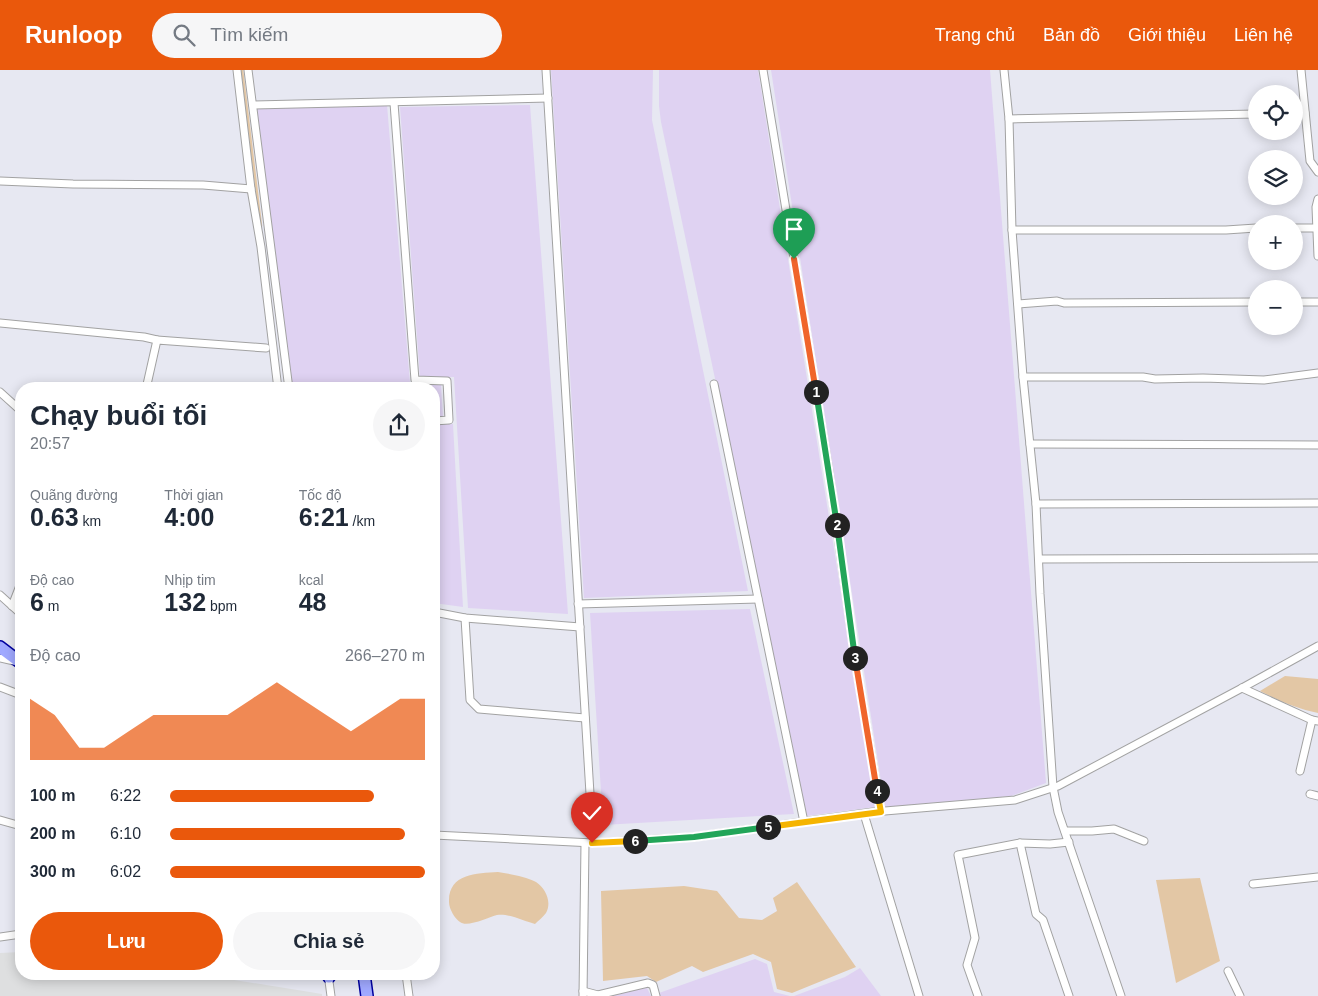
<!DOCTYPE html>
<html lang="vi">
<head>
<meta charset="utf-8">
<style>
  :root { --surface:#fff; --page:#f6f6f7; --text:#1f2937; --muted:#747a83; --accent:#ea580c }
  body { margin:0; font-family:Helvetica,sans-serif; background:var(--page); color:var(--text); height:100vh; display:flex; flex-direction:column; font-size:19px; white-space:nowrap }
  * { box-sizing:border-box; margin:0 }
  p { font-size:16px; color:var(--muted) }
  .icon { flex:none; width:28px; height:28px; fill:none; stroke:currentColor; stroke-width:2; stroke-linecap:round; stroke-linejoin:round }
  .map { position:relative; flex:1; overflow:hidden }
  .drawer { position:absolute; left:15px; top:312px; width:425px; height:598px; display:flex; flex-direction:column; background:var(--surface); border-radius:20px; box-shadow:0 2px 12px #0003 }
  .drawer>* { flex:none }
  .controls { position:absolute; left:1248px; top:15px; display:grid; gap:10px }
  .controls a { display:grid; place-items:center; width:55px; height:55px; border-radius:50%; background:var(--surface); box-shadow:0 2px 12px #0003; font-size:25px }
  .pin { position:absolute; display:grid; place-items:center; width:42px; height:42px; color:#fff; margin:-51px -21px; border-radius:50% 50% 50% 0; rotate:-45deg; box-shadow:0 0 5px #0007 }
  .pin .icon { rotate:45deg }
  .km { position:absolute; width:25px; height:25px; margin:-12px; border-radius:50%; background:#222; color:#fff; font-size:14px; line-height:25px; text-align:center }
  .round { display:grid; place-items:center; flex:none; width:52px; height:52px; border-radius:26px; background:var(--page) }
  .overview { display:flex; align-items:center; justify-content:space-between; height:85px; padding:0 15px }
  h1 { font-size:28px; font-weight:800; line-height:38px }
  .stats { display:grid; grid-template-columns:repeat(3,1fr); gap:8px; height:85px; padding:5px 15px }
  .stats div { display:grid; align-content:center }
  .stats b { font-size:25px; font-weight:800 }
  .stats small { font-size:14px; font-weight:400 }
  .stats p { font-size:14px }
  .chart { height:140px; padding:10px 15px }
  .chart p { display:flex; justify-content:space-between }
  .chart svg { width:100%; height:90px; margin-top:5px; fill:var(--accent); opacity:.7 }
  .action { display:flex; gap:10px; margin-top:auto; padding:10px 15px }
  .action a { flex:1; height:58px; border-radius:30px; background:var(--accent); color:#fff; font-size:20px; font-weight:800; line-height:58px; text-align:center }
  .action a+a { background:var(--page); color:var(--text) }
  ul { padding:0 15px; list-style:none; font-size:16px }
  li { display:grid; grid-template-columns:80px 60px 1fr; align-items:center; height:38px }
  li i { height:12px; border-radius:6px; background:var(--accent) }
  header { display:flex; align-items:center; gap:30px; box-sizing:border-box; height:70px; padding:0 25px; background:var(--accent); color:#fff }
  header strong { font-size:24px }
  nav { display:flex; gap:28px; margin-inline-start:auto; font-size:18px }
  .search { width:350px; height:45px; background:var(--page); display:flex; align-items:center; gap:12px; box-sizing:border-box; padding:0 18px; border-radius:28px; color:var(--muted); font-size:19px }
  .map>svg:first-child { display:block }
</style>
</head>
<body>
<header>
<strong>Runloop</strong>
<div class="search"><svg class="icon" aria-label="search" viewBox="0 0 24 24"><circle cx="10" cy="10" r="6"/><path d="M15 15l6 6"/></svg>Tìm kiếm</div>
<nav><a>Trang chủ</a><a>Bản đồ</a><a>Giới thiệu</a><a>Liên hệ</a></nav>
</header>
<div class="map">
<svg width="1318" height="926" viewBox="0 0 1318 926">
  <rect width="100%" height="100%" fill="#e7e8f2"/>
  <!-- residential -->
  <polygon fill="#dedfe0" points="21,882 21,904 197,904 322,924 322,926 0,926 0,883"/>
  <!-- farmland -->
  <g fill="#dfd2f2">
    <polygon points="551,0 653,0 652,50 748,521 584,528"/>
    <polygon points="659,0 758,0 875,737 807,746 661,52 659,36"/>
    <polygon points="771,0 990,0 1046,713 1011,726 885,737"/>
    <polygon points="387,35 410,313 441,315 443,347 434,347 434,319 293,319 256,38"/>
    <polygon points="530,35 568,544 468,538 454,307 420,307 400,37"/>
    <polygon points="453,354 463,537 434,533 434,355"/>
    <polygon points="750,539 794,744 603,755 590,543"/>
    <polygon points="755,889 767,894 774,922 790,926 660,926 659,923"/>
    <polygon points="860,898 881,926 794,926 845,907"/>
    <polygon points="647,918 651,926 610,926 630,920"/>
  </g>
  <!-- water -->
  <g fill="#e3c7a5">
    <path d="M 1285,606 L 1318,609 L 1318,643 C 1297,639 1279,631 1260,621 Z"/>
    <path d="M 498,802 C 510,804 525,806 536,812 C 546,819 552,832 546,843 C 543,847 538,851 535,854 C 524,851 508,843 497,845 C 489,847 467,858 460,852 C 455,849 449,839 449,832 C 448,804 476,803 498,802 Z"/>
    <polygon points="1200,808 1220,891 1176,913 1156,810"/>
    <polygon points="797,812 856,897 792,923 777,919 771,892 753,884 703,902 692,896 656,912 647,906 603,911 601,821 684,816 717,821 739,848 762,850 777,841 773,828"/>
  </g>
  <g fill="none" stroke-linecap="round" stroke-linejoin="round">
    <!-- stream -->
    <polyline stroke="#e3c7a5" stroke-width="2.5" points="242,0 261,156"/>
    <defs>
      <g id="street">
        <polyline points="237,0 251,119 261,177 278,319"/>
        <polyline points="248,0 289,319"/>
        <polyline points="546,0 593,773"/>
        <polyline points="763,0 829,401 855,589 881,742"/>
        <polyline points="1004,0 1009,49 1012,160 1023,307 1036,434 1040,524 1053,717 1058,742 1121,926"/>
        <polyline points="1301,0 1310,91 1318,102"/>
        <polyline points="394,33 415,310 447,311 449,350 434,351"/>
        <polyline points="253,35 548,28"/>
        <polyline points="1294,43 1305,43"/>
        <polyline points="1009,49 1256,44"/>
        <polyline points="0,111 73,114 203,115 251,119"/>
        <polyline points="1318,129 1316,137 1318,186"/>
        <polyline points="1294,158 1317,158"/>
        <polyline points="1012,160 1226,160 1256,158"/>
        <polyline points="1294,232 1318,232"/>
        <polyline points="1018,234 1057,231 1064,233 1256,232"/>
        <polyline points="0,253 144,267 157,270"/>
        <polyline points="1023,307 1143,307 1155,309 1203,308 1264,310 1318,303"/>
        <polyline points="714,314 804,752"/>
        <polyline points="146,319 157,270 266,278"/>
        <polyline points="0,322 21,341"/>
        <polyline points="1030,374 1318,375"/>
        <polyline points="1036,434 1318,433"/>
        <polyline points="1039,489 1318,488"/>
        <polyline points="0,525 21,544"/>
        <polyline points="578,534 758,529"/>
        <polyline points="12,536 21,513"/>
        <polyline points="434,542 465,548 580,557"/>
        <polyline points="465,548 470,630 479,639 585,648"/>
        <polyline points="0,588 14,591"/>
        <polyline points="0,617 21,625"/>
        <polyline points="1242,618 1312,650 1318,651"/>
        <polyline points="1300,701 1312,650"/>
        <polyline points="1310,724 1318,726"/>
        <polyline points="864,744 919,926"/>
        <polyline points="0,750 21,756"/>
        <polyline points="1065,761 1092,761 1114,759 1144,771"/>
        <polyline points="434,765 593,773 694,767 873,742 1015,730 1058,716 1242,618 1318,576"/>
        <polyline points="1020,773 1036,844 1043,850 1069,926"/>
        <polyline points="1253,814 1318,807"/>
        <polyline points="0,867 21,864"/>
        <polyline points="1228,901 1240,926"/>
        <polyline points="328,904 331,926"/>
        <polyline points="406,904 409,926"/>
        <polyline points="583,921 598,925 648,913 653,915 656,926"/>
        <polyline points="583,926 585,773"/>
        <polyline points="978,926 967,895 975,868 958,785 1020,773 1050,774 1069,772"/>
      </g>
      <g id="primary">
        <polyline points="0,577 21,593"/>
        <polyline points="364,904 367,926"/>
        <polyline points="329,907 329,904"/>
      </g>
    </defs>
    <!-- street casing -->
    <use href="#street" stroke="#a2a2a2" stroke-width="9"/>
    <!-- primary casing -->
    <use href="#primary" stroke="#00009f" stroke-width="14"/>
    <!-- street -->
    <use href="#street" stroke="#fff" stroke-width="7"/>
    <!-- primary -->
    <use href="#primary" stroke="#a0a9ff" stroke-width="11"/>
  </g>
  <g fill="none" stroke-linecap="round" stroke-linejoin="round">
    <defs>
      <polyline id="split-1" points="794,189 816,322"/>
      <polyline id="split-2" points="816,322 837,455"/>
      <polyline id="split-3" points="837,455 855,588"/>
      <polyline id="split-4" points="855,588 877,721"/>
      <polyline id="split-5" points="768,757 881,742 877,721"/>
      <polyline id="split-6" points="635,771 694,767 768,757"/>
      <polyline id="split-7" points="592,773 635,771"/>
    </defs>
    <!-- split-1 casing -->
    <use href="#split-1" stroke="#fff" stroke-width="10"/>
    <!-- split-2 casing -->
    <use href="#split-2" stroke="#fff" stroke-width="10"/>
    <!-- split-3 casing -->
    <use href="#split-3" stroke="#fff" stroke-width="10"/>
    <!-- split-4 casing -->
    <use href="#split-4" stroke="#fff" stroke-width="10"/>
    <!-- split-5 casing -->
    <use href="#split-5" stroke="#fff" stroke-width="10"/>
    <!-- split-6 casing -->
    <use href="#split-6" stroke="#fff" stroke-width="10"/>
    <!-- split-7 casing -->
    <use href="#split-7" stroke="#fff" stroke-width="10"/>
    <!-- split-1 -->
    <use href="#split-1" stroke="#f0652b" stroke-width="6"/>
    <!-- split-2 -->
    <use href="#split-2" stroke="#22a559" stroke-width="6"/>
    <!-- split-3 -->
    <use href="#split-3" stroke="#22a559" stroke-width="6"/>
    <!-- split-4 -->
    <use href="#split-4" stroke="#f0652b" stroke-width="6"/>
    <!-- split-5 -->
    <use href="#split-5" stroke="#f5b400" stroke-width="6"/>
    <!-- split-6 -->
    <use href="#split-6" stroke="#22a559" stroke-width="6"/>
    <!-- split-7 -->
    <use href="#split-7" stroke="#f5b400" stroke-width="6"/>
  </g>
</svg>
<div class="controls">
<a><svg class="icon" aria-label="locate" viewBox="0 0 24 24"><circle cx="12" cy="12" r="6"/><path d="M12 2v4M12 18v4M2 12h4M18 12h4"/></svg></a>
<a><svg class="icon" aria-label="layers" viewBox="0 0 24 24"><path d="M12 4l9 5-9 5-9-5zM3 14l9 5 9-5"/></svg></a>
<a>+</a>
<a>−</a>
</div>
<div class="pin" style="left:794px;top:189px;background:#1e9e55"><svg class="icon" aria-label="arrive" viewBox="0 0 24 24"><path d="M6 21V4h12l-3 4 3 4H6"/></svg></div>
<div class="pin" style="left:592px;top:773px;background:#d93025"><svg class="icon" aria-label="check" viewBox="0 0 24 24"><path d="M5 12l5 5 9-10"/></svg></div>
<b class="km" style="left:816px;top:322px">1</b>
<b class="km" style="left:837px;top:455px">2</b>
<b class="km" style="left:855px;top:588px">3</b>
<b class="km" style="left:877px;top:721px">4</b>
<b class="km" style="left:768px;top:757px">5</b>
<b class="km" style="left:635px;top:771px">6</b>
<section class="drawer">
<div class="overview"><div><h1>Chạy buổi tối</h1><p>20:57</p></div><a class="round"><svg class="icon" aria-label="share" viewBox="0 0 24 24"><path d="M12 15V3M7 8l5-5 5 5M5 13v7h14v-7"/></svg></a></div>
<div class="stats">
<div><p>Quãng đường</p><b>0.63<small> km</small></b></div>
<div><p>Thời gian</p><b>4:00</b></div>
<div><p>Tốc độ</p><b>6:21<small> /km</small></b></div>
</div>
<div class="stats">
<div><p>Độ cao</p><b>6<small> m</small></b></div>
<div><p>Nhịp tim</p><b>132<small> bpm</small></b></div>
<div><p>kcal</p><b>48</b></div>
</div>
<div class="chart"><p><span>Độ cao</span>266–270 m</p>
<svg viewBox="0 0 160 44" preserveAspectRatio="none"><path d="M0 44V14L10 22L20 38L30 38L40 30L50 22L60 22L70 22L80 22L90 14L100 6L110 14L120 22L130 30L140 22L150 14L160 14V44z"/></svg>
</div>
<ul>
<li><b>100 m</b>6:22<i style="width:80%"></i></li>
<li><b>200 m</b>6:10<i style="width:92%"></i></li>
<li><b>300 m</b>6:02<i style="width:100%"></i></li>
</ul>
<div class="action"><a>Lưu</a><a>Chia sẻ</a></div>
</section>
</div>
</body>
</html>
